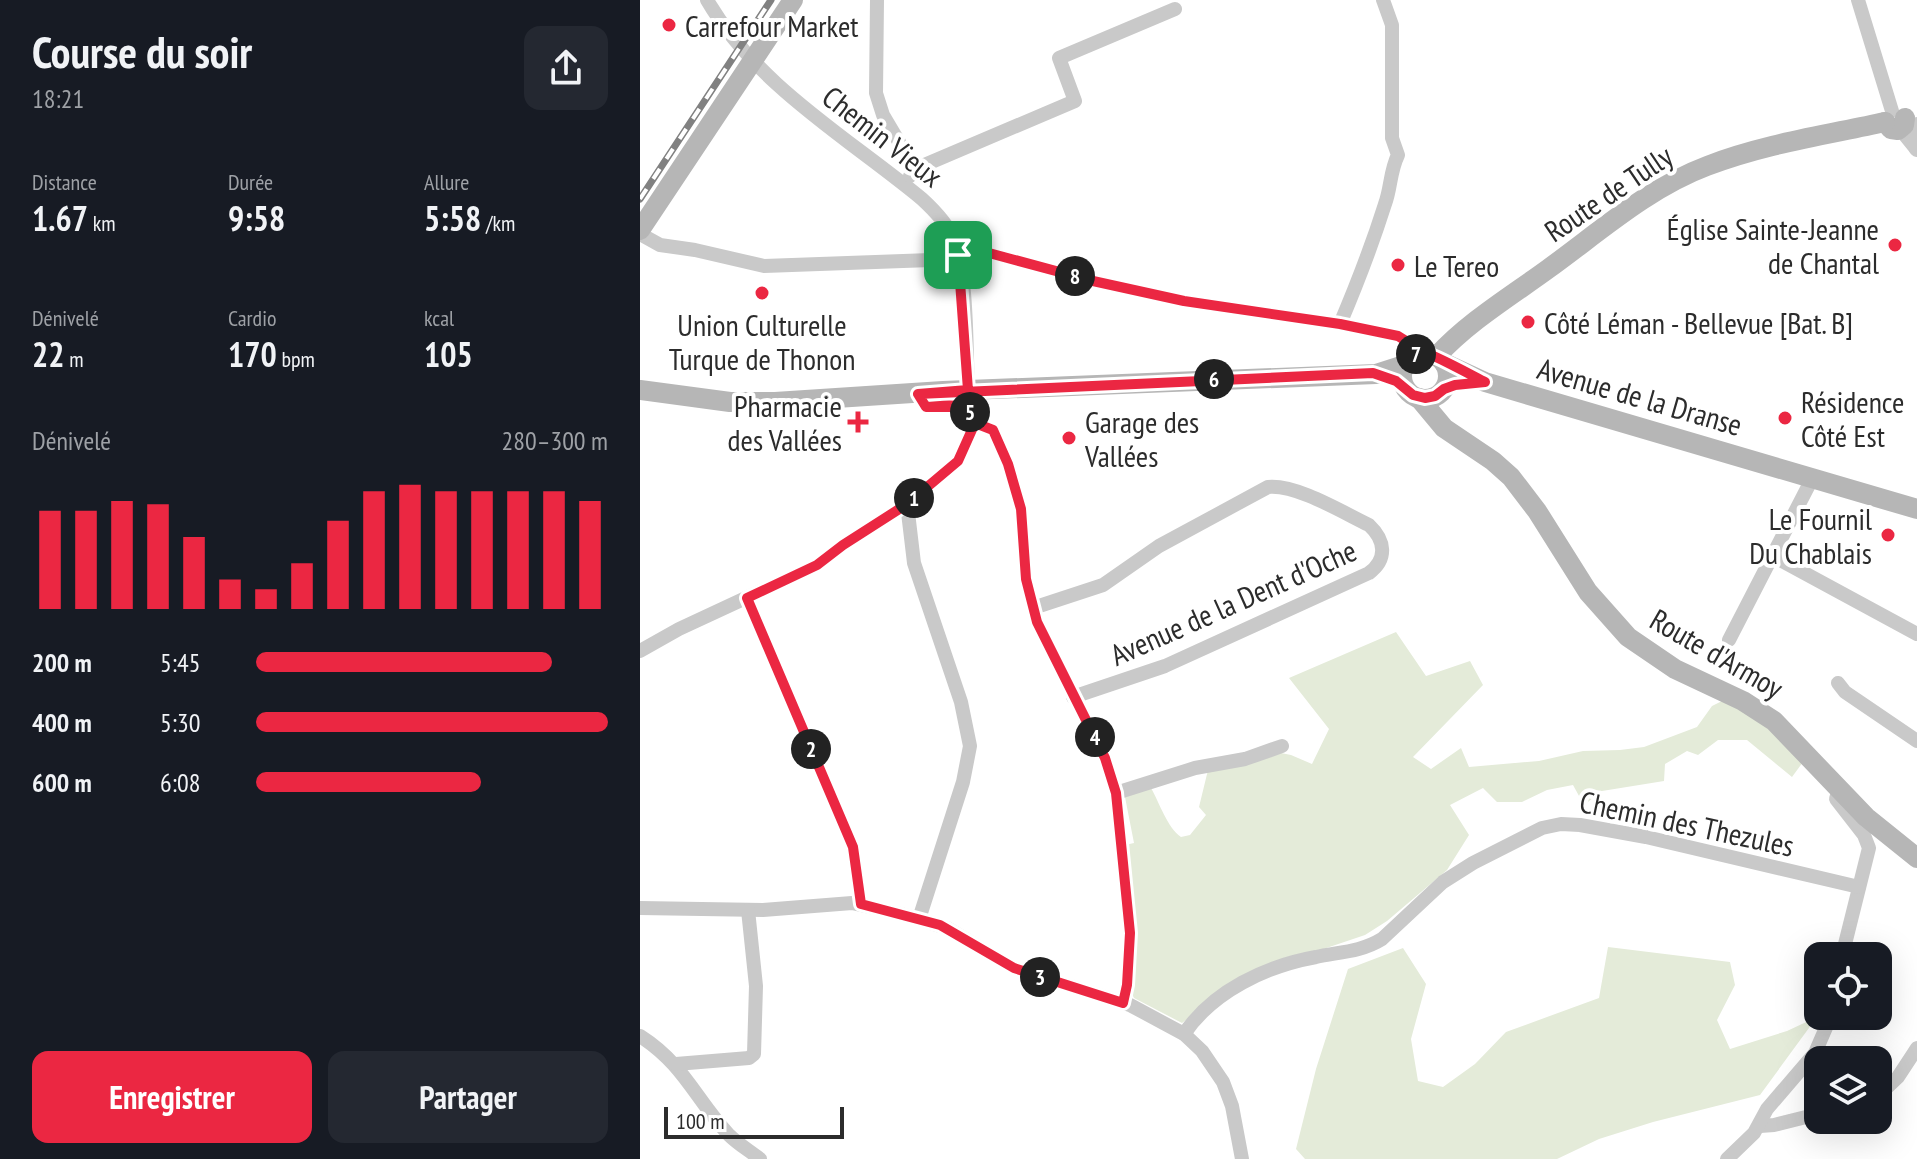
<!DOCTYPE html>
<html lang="fr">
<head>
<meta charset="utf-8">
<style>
  :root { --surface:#171b24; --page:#242831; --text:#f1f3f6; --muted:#9ea1a6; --accent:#eb2742 }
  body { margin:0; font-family:"PT Sans Narrow",sans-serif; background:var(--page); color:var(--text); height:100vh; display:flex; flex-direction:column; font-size:30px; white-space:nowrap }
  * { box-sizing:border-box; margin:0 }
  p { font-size:26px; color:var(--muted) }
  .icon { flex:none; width:44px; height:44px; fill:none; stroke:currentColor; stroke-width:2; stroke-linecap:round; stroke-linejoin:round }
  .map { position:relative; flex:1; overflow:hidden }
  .drawer { display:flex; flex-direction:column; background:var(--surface); width:640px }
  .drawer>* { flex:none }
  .tools { position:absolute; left:1164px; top:942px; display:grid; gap:16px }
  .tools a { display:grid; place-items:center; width:88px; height:88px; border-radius:16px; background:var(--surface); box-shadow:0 8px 32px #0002; font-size:40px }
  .scale { position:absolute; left:24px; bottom:20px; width:180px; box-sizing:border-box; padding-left:8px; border:4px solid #2c2c2c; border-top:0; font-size:22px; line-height:28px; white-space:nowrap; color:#2c2c2c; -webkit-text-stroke:6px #fff; paint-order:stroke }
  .pin { position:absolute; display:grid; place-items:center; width:68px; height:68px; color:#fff; margin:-34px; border-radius:16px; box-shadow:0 4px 12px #0006 }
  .km { position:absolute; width:40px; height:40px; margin:-20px; border-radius:50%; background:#222; color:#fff; font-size:22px; line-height:40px; text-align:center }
  .round { display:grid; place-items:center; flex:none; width:84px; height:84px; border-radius:16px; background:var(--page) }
  .summary { display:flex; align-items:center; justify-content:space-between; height:136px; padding:0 32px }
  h1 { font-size:44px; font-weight:600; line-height:60px }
  .metrics { display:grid; grid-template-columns:repeat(3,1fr); gap:12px; height:136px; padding:8px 32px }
  .metrics div { display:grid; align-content:center }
  .metrics b { font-size:34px; font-weight:600 }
  .metrics small { font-size:22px; font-weight:400 }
  .metrics p { font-size:22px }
  .chart { height:224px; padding:16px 32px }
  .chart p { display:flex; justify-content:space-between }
  .chart svg { width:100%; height:144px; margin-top:8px; stroke:var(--accent); stroke-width:6 }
  .primary-button { display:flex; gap:16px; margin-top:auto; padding:16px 32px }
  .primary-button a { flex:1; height:92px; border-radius:16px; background:var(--accent); color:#fff; font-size:32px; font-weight:600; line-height:92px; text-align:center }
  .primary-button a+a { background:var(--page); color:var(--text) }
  ul { padding:0 32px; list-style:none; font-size:26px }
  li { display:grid; grid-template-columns:128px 96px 1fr; align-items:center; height:60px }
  li i { height:20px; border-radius:10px; background:var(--accent) }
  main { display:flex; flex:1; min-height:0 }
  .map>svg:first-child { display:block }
</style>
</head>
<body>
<main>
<section class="drawer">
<div class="summary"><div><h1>Course du soir</h1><p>18:21</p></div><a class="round"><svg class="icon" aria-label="share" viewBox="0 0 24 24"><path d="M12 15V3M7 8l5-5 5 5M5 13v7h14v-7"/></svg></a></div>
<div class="metrics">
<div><p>Distance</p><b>1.67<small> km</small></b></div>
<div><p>Durée</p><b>9:58</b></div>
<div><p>Allure</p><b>5:58<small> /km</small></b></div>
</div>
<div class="metrics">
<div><p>Dénivelé</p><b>22<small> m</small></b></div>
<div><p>Cardio</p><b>170<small> bpm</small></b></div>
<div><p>kcal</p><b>105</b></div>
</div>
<div class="chart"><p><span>Dénivelé</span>280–300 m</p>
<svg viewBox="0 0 160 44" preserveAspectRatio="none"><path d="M5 44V14M15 44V14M25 44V11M35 44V12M45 44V22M55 44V35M65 44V38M75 44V30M85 44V17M95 44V8M105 44V6M115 44V8M125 44V8M135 44V8M145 44V8M155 44V11"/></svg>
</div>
<ul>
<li><b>200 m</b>5:45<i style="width:84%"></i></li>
<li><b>400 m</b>5:30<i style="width:100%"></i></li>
<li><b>600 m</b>6:08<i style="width:64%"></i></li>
</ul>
<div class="primary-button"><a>Enregistrer</a><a>Partager</a></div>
</section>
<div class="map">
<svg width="1277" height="1159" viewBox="0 0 1277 1159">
  <rect width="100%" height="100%" fill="#fff"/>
  <!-- green -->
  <g fill="#e4ebd9">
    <path d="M 756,632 L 786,676 L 830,661 L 843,685 L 773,757 L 791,769 L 821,748 L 829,767 L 899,761 L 943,751 L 980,750 L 1004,747 L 1057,727 L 1072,706 L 1084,700 L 1121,721 L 1163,762 L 1152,777 L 1107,740 L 1078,740 L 1058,755 L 1047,751 L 1025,764 L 1024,781 L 962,791 L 944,805 L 933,785 L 907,790 L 882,802 L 857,802 L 843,788 L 810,805 L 829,835 L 807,870 L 747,921 L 725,935 L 603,976 L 542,1023 L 494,998 L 491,992 L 485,845 L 494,843 L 485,797 L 511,788 C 520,804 527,827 541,837 L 550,835 L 566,815 L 559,807 L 568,770 L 636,752 L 651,755 L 672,764 L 689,729 L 649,678 Z"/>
    <polygon points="968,947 1090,962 1095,985 1077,1020 1090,1049 1147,1031 1177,1017 1120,1095 1013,1122 959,1139 917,1159 665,1159 656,1149 676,1069 708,969 763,948 786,984 771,1039 778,1081 803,1087 835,1064 866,1032 959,998"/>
  </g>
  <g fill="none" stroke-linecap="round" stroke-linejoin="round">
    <!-- street -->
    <g stroke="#c9c9c9" stroke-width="14">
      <path d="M 67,0 C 117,86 207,137 282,199 C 294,210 307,223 313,238 C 328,274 326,349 328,390"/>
      <polyline points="237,0 236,93 243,115 275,169 270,176"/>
      <polyline points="1218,0 1252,111"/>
      <polyline points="1260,129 1277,150"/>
      <polyline points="1276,149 1277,124"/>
      <polyline points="275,169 435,101 419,58 535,9"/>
      <polyline points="0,234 20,245 55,250 124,266 291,260 333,252 349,253 453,281 544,301 700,324 758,336 766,341 773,356"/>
      <path d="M 700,324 C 717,284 732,245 745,204 C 751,188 750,171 758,155 L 752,138 L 752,25 L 743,0"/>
      <polyline points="335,423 353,430 368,464 381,509 386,579 397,622 465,758 476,793 490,933 487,985 483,1003"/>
      <polyline points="267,504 274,563 321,702 330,746 323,782 279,919"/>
      <polyline points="1133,556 1277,634"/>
      <polyline points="107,598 213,847 221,904"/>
      <path d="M 393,608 L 463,585 L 519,546 L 628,487 C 656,484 702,512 729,525 C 745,540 748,559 729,573 L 525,666 L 433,697"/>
      <polyline points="1089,640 1173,477"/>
      <path d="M 0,651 L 39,629 L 177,565 L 203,545 L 267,504 L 318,461 L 335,423 C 326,399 308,406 286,407 L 278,394"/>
      <polyline points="1198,683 1205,692 1277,741"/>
      <polyline points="1199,789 1196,799 1224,835 1229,848 1202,956"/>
      <polyline points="476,793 555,768 605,759 642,746"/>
      <polyline points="0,908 123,910 212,903 261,914 307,928 374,968 490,1005 544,1034 562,1051 583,1082 592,1106 602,1159"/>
      <path d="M 544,1034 C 573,991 626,966 676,957 C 699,952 721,952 742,939 L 803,882 L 833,863 L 902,828 L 921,824 L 940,825 L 1006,837 L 1219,887"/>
      <path d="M 0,1036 C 44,1064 56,1100 89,1135 C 98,1144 110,1151 120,1159"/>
      <polyline points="36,1064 109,1058 114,1054 116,986 108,910"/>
      <polyline points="1238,1096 1258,1077 1277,1048"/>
      <polyline points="1120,1126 1134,1125 1178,1114"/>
      <polyline points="1087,1159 1114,1133 1127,1109 1175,1053 1191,1016"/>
    </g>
    <!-- secondary -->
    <g stroke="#b6b6b6" stroke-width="20">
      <polyline points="1245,122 1251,129 1258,130 1264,125 1265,118"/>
      <polyline points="0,230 153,0"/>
      <circle cx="785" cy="376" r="23"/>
      <path d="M 797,356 C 828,322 871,296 908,269 C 958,233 1008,188 1067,166 C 1124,144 1186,135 1245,122"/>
      <polyline points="804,363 845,382 1277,509"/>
      <polyline points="0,390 90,402 135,402 303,391 736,374 764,365"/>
      <polyline points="779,398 804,428 853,461 871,477 897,511 948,592 988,637 1035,669 1103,701 1134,721 1226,817 1277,858"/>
    </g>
    <defs>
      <polyline id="rail" points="0,199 131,0"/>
    </defs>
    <!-- rail casing -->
    <use href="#rail" stroke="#818181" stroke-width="7"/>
    <!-- rail -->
    <use href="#rail" stroke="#fff" stroke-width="4" stroke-dasharray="12" stroke-linecap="butt"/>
  </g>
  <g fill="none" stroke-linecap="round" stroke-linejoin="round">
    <defs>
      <path id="route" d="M 318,255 L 328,390 L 278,394 L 286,407 C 308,406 326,399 335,423 L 318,461 L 267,504 L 203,545 L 177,565 L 107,598 L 213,847 L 221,904 L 300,925 L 374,968 L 483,1003 L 487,985 L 490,933 L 476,793 L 465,758 L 397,622 L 386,579 L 381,509 L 368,464 L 353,430 L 335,423 L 326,407 L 286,407 L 278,394 L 733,373 L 756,381 L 773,395 L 785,398 L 795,396 L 804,389 L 815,385 L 845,382 C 835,377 791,353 785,353 C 780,352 777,354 773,356 L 766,341 L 758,336 L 700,324 L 544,301 L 453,281 L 349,253 L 333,252 L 318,255"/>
    </defs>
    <!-- route casing -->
    <use href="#route" stroke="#fff" stroke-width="16"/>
    <!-- route -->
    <use href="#route" stroke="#eb2742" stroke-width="10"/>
  </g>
  <!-- markers -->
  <g fill="#eb2742" stroke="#fff" stroke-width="3">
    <circle cx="29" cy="25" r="8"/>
    <circle cx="1255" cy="245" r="8"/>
    <circle cx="758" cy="265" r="8"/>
    <circle cx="122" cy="293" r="8"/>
    <circle cx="888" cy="322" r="8"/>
    <circle cx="1145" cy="418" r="8"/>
    <path d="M214 410h8v8h8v8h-8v8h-8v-8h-8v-8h8z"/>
    <circle cx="429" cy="438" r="8"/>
    <circle cx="1248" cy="535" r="8"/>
  </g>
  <g text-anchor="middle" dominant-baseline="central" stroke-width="8" stroke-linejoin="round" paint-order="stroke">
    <!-- poi labels -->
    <g font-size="30" fill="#2c2c2c" stroke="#fff" text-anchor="start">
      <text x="45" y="25">Carrefour Market</text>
      <text x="1239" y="228" text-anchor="end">Église Sainte-Jeanne<tspan x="1239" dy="34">de Chantal</tspan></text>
      <text x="774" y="265">Le Tereo</text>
      <text x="904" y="322">Côté Léman - Bellevue [Bat. B]</text>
      <text x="122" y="324" text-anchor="middle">Union Culturelle<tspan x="122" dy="34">Turque de Thonon</tspan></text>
      <text x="1161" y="401">Résidence<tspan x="1161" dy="34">Côté Est</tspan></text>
      <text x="202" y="405" text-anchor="end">Pharmacie<tspan x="202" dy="34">des Vallées</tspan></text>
      <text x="445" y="421">Garage des<tspan x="445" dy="34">Vallées</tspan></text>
      <text x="1232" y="518" text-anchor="end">Le Fournil<tspan x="1232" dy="34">Du Chablais</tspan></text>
    </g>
    <!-- street labels -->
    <g font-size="30" fill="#2c2c2c" stroke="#fff">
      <text transform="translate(243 136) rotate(38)">Chemin Vieux</text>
      <text transform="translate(968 193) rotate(-34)">Route de Tully</text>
      <text transform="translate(1000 396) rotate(16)">Avenue de la Dranse</text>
      <text transform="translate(593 602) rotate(-24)">Avenue de la Dent d'Oche</text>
      <text transform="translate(1077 653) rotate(30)">Route d'Armoy</text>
      <text transform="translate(1047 823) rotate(12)">Chemin des Thezules</text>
    </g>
  </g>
</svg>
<div class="tools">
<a><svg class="icon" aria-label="locate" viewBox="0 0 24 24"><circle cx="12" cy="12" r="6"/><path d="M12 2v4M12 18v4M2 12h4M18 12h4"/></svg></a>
<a><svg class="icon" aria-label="layers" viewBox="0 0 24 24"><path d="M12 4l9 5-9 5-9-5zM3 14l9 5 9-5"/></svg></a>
</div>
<div class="scale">100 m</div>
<div class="pin" style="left:318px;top:255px;background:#1e9e55"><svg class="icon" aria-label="arrive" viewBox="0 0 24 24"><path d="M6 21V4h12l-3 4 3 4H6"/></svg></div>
<b class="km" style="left:274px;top:498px">1</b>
<b class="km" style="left:171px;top:749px">2</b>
<b class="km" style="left:400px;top:977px">3</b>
<b class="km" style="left:455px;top:737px">4</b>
<b class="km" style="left:330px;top:412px">5</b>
<b class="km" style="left:574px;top:379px">6</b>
<b class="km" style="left:776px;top:354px">7</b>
<b class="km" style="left:435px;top:276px">8</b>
</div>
</main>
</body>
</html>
